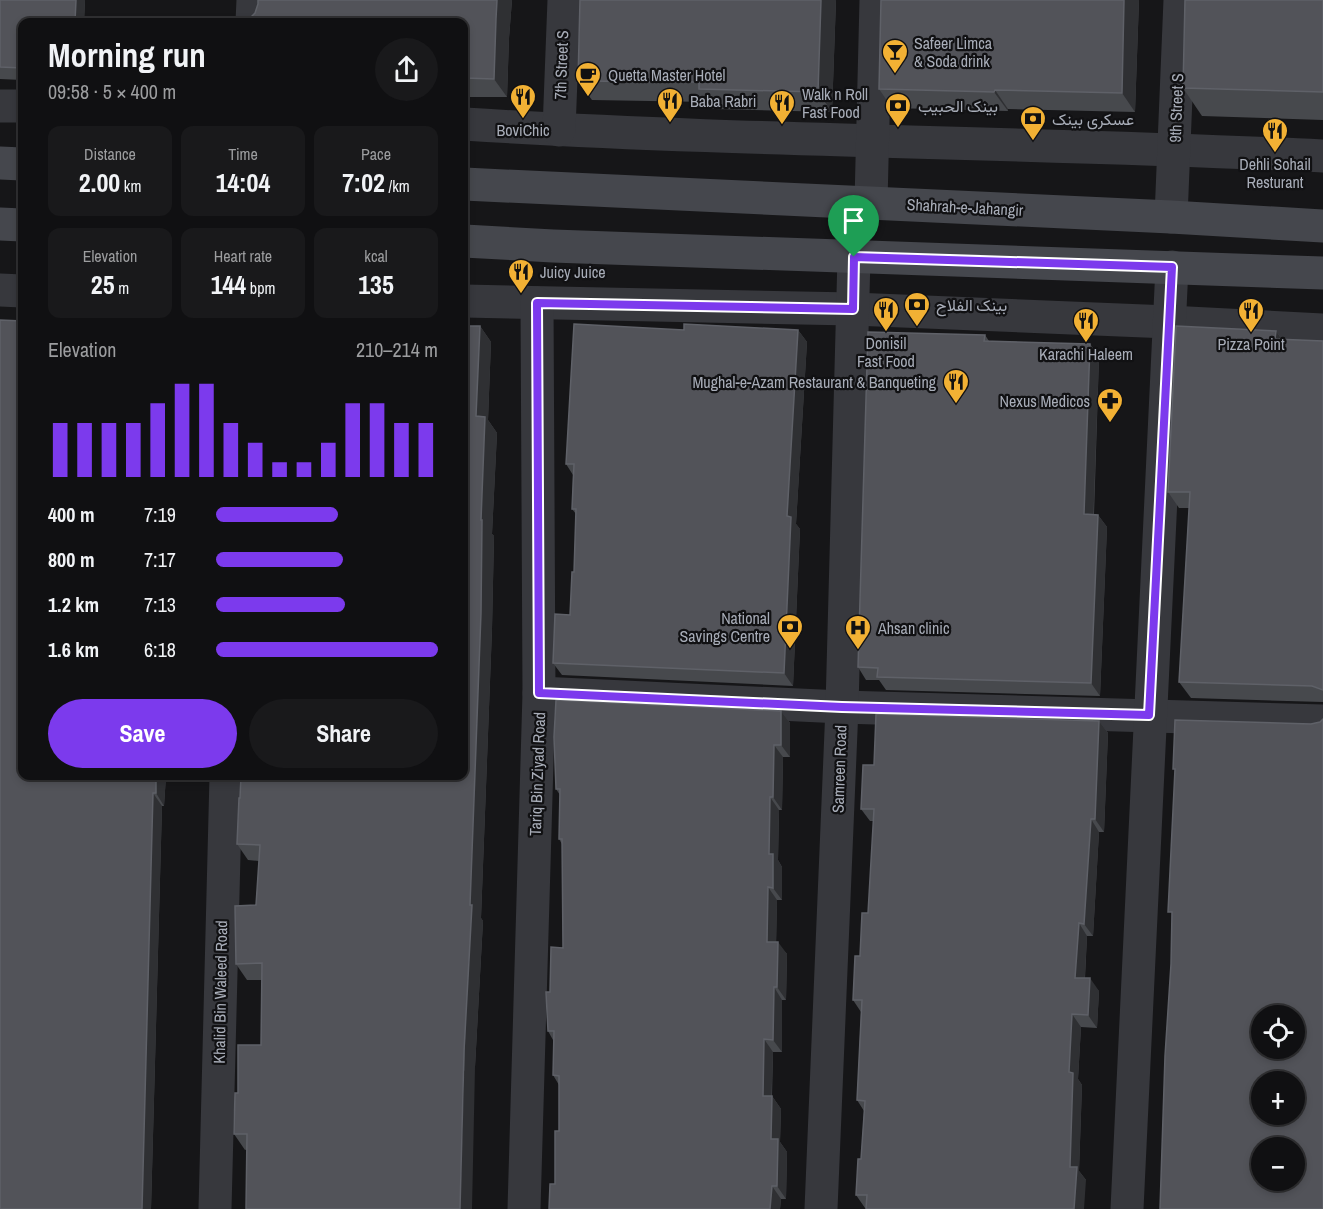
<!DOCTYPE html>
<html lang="en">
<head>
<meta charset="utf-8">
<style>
  :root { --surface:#101012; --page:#19191b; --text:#f1f3f6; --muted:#9c9d9f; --line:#303032; --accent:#7c3aed }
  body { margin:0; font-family:"Archivo Narrow",Vazirmatn,sans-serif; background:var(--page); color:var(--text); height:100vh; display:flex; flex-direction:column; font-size:22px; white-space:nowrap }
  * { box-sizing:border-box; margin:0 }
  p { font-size:20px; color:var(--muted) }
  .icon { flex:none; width:33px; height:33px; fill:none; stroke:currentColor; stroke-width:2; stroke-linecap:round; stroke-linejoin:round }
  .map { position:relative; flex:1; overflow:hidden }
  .drawer { position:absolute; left:18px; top:18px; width:450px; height:762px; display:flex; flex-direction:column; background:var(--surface); border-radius:12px; box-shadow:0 3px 9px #0003,0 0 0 2px var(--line) }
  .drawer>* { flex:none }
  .fabs { position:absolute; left:1251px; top:1005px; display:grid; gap:12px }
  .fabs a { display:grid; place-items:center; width:54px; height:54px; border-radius:50%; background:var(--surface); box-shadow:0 3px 9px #0003,0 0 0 2px var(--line); font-size:30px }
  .pin { position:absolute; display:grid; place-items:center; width:51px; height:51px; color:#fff; margin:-62px -26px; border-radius:50% 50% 50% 0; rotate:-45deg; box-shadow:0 0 6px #0007 }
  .pin .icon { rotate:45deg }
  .round { display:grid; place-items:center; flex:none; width:63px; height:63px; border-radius:32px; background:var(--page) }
  .summary { display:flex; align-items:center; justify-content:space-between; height:102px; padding:0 30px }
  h1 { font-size:33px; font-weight:800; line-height:45px }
  .metrics { display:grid; grid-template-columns:repeat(3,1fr); gap:9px; height:102px; padding:6px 30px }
  .metrics div { display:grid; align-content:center; border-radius:12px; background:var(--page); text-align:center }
  .metrics b { font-size:26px; font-weight:800 }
  .metrics small { font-size:16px; font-weight:400 }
  .metrics p { font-size:16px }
  .chart { height:168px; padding:12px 30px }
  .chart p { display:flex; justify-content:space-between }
  .chart svg { width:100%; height:108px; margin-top:6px; stroke:var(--accent); stroke-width:6 }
  .cta { display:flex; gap:12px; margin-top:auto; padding:12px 30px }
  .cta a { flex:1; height:69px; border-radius:36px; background:var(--accent); color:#fff; font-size:24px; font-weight:800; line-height:69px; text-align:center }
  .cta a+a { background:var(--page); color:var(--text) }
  ul { padding:0 30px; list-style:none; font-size:20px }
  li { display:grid; grid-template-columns:96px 72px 1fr; align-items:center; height:45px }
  li i { height:15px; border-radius:8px; background:var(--accent) }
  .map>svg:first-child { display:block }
</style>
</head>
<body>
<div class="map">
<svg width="1323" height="1209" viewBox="0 0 1323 1209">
  <rect width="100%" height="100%" fill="#161618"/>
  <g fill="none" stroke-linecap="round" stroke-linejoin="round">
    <!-- minor -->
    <g stroke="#37383d" stroke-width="33">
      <polyline points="252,22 253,0"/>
      <polyline points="0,106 22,106"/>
      <path d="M 464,124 C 750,142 1037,142 1323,156"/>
      <polyline points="559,130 564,0"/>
      <polyline points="871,202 876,0"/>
      <polyline points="1171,217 1180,0"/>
      <polyline points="0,290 22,291"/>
      <polyline points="464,301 853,309 1169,322 1323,330"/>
      <polyline points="539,693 842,707 1323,721"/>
      <polyline points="215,1209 226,776"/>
      <polyline points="821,1209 842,707 854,257"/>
      <polyline points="1127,1209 1172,267"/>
    </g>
    <!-- tertiary -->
    <polyline stroke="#37383d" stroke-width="33" points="524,1209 539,693 537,303"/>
    <!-- secondary -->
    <g stroke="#45474d" stroke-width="33">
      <polyline points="0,163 22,164"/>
      <polyline points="464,184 1171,217 1323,226"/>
      <polyline points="0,224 22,225"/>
      <polyline points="464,241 553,246 1323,273"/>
    </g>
  </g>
  <!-- wall -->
  <g fill="#47494d">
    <polygon points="0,0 85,0 84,22 22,22 22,80 0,79"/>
    <polygon points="258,0 512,0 509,38 507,97 464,97 464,22 251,22 251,17 255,13 258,4"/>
    <polygon points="836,0 832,112 713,109 708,102 592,100 578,81"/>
    <polygon points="881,0 1139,0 1135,112 1008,109 1008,111 892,108 879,89"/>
    <polygon points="1323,0 1323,120 1202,116 1183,88"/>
    <polygon points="22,321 166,776 164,806 162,806 151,1209"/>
    <polygon points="480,326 491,342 488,420 497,433 492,534 494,536 492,629 481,918 483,921 475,1067 245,1150 234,1134 238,1093 261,1045 262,980 247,980 236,964 256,905 259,861 248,860 237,844 240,798"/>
    <polygon points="684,330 798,330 807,342 796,524 800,529 793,686 562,675 553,663 570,615 574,572 576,514 572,509 573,475 566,464"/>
    <polygon points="1276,331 1282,339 1323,341 1323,702 1191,698 1179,682 1189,508 1179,508 1168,492"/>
    <polygon points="985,335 989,341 1090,344 1099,357 1094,514 1098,515 1107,527 1100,696 886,690 879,680 866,680 858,667"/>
    <polygon points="781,711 790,723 790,757 783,757 782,810 779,810 778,860 782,867 782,900 777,900 776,942 787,954 786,1000 782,1000 782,1052 773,1052 772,1096 781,1109 780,1142 787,1152 786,1199 781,1199 780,1209 549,1209 555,1184 559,1131 559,1085 553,1075 553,1040 548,1031 550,992 563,948 562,844 559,839 560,795 556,789"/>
    <polygon points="1099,721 1108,733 1104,832 1099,832 1093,936 1087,936 1085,978 1099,991 1097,1028 1081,1027 1078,1079 1082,1085 1079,1171 1086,1180 865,1208 856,1195 861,1159 864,1111 857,1100 861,1012 853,1000 860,956 868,913 874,821 870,821 861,809 874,765"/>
  </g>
  <!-- shaded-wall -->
  <g fill="#2f3033">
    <polygon points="76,0 85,0 84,22 75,22"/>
    <polygon points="497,0 512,0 509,38 507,97 494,79 496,19"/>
    <polygon points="821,0 836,0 832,112 818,92"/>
    <polygon points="1124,0 1139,0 1135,112 1122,93"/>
    <polygon points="995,90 1008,109 1008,111 994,92"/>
    <polygon points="480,326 491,342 488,420 497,433 492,534 494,536 492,629 481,918 483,921 475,1067 472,1209 460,1209 481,520 476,416"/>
    <polygon points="798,330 807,342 796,524 800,529 793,686 784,673 787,516"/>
    <polygon points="1276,331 1287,347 1275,339"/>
    <polygon points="1090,344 1099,357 1093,527 1084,514"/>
    <polygon points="1098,515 1107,527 1100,696 1091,683"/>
    <polygon points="781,711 790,723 790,757 781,745"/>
    <polygon points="1099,721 1108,733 1104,832 1095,819"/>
    <polygon points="774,745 783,757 782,810 773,797"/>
    <polygon points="156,776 166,776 164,806 156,793"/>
    <polygon points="153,793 162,806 151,1209 142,1209"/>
    <polygon points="770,797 779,810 778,860 782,867 782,900 773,888 769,854"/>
    <polygon points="1091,819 1099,832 1093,936 1084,924"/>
    <polygon points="768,887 777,900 776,954 767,942"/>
    <polygon points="1079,923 1087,936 1084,991 1075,978"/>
    <polygon points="778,942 787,954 786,1000 777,987"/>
    <polygon points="1090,978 1099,991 1097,1028 1088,1015"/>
    <polygon points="774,987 782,1000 782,1052 773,1040"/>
    <polygon points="1072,1014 1081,1027 1078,1079 1082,1085 1079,1171 1086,1180 1084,1209 1074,1209 1070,1167 1069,1072"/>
    <polygon points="764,1039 773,1052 771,1109 763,1096"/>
    <polygon points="772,1096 781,1109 780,1142 787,1152 786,1199 777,1186 771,1139"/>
    <polygon points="772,1186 781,1199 780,1209 770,1209"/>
  </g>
  <!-- building -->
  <g fill="#525359" stroke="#5f6168" stroke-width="1.5" fill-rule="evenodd">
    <polygon points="0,0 76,0 75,22 22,22 22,68 0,67"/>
    <polygon points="258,0 497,0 496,19 494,79 464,78 464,22 251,22 251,17 255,13 258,4"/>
    <polygon points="580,0 821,0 818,92 699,89 699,82 578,81"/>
    <polygon points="881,0 1124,0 1122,93 995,90 994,92 879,89"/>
    <polygon points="1185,0 1323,0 1323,92 1183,88"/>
    <polygon points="0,320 22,321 22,776 156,776 156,793 153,793 142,1209 0,1209"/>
    <polygon points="574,324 684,330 684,324 798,330 787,516 791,517 784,673 553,663 555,614 570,615 572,572 574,572 576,509 572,509 574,464 566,464"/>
    <polygon points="464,326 480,326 476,416 485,417 481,520 482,520 481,613 470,905 472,905 464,1051 460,1209 246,1209 247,1134 234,1134 235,1093 238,1093 238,1045 261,1045 262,963 236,964 235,906 256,905 260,845 237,844 239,798 240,798 241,776 464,776"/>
    <polygon points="1176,326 1276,331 1275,339 1323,341 1323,690 1312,686 1179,682 1190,492 1168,492"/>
    <polygon points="868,332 985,335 984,341 1090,344 1084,514 1098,515 1091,683 877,677 878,668 858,667"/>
    <polygon points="556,700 781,711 781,745 774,745 773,797 770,797 769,854 773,854 773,888 768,887 767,942 778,942 777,987 774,987 773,1040 764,1039 763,1096 772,1096 771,1139 778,1139 777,1186 772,1186 770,1209 549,1209 550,1184 555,1184 555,1131 559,1131 559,1076 553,1075 554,1031 548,1031 546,992 550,992 551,947 563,948 562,839 559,839 560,789 556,789 554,737"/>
    <polygon points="876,714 1099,721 1095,819 1091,819 1084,924 1079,923 1075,978 1090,978 1088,1015 1072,1014 1069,1072 1073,1073 1070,1167 1077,1167 1074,1209 866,1209 867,1195 856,1195 858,1159 861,1159 865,1101 857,1100 862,1000 853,1000 855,956 860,956 862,913 868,913 874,809 861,809 863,765 874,765"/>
    <path d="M 1323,719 L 1323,1209 L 1160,1209 L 1165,1056 L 1171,964 L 1172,912 L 1168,912 L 1175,769 L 1173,769 L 1175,720 L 1311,724 L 1320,722 ZM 1262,1016 L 1294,1016 L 1294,1048 L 1262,1048 ZM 1262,1082 L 1294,1082 L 1294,1114 L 1262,1114 ZM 1262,1148 L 1294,1148 L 1294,1180 L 1262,1180 Z"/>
  </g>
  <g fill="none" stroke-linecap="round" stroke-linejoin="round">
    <defs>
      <polygon id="route" points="854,257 1172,267 1149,715 842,707 539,693 537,303 853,309"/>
    </defs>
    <!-- route casing -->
    <use href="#route" stroke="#fff" stroke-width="12"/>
    <!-- route -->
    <use href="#route" stroke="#7c3aed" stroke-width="8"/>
  </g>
  <!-- icons -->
  <defs>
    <symbol id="bar-pin" viewBox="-11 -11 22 30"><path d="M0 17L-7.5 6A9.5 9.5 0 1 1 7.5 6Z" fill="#f2b134" stroke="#111113"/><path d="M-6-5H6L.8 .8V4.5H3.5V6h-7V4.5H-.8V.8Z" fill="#111"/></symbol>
    <symbol id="cafe-pin" viewBox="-11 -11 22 30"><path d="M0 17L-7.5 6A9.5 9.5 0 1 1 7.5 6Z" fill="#f2b134" stroke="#111113"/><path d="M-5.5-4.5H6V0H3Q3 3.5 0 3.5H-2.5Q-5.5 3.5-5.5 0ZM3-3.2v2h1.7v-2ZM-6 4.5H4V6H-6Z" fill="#111"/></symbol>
    <symbol id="restaurant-pin" viewBox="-11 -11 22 30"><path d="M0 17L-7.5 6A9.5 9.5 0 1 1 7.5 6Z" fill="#f2b134" stroke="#111113"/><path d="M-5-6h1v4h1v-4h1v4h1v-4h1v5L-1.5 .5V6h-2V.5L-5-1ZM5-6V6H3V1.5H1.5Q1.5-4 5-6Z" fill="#111"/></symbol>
    <symbol id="bank-pin" viewBox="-11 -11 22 30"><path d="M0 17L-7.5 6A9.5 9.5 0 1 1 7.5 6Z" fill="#f2b134" stroke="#111113"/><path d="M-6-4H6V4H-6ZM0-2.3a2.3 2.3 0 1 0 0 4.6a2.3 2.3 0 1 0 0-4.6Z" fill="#111"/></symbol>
    <symbol id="pharmacy-pin" viewBox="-11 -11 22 30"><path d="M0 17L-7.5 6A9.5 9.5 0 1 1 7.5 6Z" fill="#f2b134" stroke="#111113"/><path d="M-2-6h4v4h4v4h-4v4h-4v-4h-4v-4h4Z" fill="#111"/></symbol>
    <symbol id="hospital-pin" viewBox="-11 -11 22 30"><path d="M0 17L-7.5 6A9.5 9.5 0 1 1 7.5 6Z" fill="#f2b134" stroke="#111113"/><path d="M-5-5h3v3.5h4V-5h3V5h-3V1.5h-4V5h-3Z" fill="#111"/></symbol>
  </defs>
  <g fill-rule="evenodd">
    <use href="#bar-pin" x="880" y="37" width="30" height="40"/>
    <use href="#cafe-pin" x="573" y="60" width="30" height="40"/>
    <use href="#restaurant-pin" x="508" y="82" width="30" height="40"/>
    <use href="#restaurant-pin" x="655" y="86" width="30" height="40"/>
    <use href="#restaurant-pin" x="767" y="88" width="30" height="40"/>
    <use href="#bank-pin" x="883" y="91" width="30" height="40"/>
    <use href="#bank-pin" x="1018" y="104" width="30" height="40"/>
    <use href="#restaurant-pin" x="1260" y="116" width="30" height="40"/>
    <use href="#restaurant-pin" x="506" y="257" width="30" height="40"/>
    <use href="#bank-pin" x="902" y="290" width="30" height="40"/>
    <use href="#restaurant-pin" x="871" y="295" width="30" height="40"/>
    <use href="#restaurant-pin" x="1236" y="296" width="30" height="40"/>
    <use href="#restaurant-pin" x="1071" y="306" width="30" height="40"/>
    <use href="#restaurant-pin" x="941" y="367" width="30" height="40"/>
    <use href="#pharmacy-pin" x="1095" y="386" width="30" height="40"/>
    <use href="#bank-pin" x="775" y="612" width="30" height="40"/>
    <use href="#hospital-pin" x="843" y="613" width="30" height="40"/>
  </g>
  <g text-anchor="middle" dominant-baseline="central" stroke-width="4.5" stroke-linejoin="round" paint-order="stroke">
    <!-- poi labels -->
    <g font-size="16" fill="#a8adb8" stroke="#111113" text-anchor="start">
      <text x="914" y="43">Safeer Limca<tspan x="914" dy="18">&amp; Soda drink</tspan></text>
      <text x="608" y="75">Quetta Master Hotel</text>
      <text x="802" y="94">Walk n Roll<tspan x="802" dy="18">Fast Food</tspan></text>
      <text x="690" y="101">Baba Rabri</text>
      <text x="918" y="106">بينک الحبيب</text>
      <text x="1052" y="119">عسکری بینک</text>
      <text x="523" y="130" text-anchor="middle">BoviChic</text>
      <text x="1275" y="164" text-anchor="middle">Dehli Sohail<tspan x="1275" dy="18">Resturant</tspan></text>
      <text x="540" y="272">Juicy Juice</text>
      <text x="936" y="305">بینک الفلاح</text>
      <text x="886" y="343" text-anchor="middle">Donisil<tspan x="886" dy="18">Fast Food</tspan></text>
      <text x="1251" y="344" text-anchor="middle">Pizza Point</text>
      <text x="1086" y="354" text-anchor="middle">Karachi Haleem</text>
      <text x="936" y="382" text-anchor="end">Mughal-e-Azam Restaurant &amp; Banqueting</text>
      <text x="1090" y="401" text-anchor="end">Nexus Medicos</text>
      <text x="770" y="618" text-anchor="end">National<tspan x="770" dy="18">Savings Centre</tspan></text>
      <text x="878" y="628">Ahsan clinic</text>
    </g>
    <!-- street labels -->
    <g font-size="16" fill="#a8adb8" stroke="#111113">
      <text transform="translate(561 65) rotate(-88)">7th Street S</text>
      <text transform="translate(1176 108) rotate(-88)">9th Street S</text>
      <text transform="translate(965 207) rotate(3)">Shahrah-e-Jahangir</text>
      <text transform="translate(839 769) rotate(-88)">Samreen Road</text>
      <text transform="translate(537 774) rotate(-88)">Tariq Bin Ziyad Road</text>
      <text transform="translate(220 992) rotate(-89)">Khalid Bin Waleed Road</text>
    </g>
  </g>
</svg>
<div class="fabs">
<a><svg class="icon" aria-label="locate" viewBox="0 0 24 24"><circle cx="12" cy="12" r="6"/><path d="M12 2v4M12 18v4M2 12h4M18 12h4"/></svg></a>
<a>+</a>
<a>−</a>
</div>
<div class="pin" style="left:854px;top:257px;background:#1e9e55"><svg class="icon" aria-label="arrive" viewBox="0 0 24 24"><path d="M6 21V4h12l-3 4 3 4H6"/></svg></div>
<section class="drawer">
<div class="summary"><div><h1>Morning run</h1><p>09:58 · 5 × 400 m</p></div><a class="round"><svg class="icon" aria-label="share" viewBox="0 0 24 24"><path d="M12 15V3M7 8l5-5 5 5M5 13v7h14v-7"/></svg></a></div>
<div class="metrics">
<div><p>Distance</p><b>2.00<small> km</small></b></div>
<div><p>Time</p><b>14:04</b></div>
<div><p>Pace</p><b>7:02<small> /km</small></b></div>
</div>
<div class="metrics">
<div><p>Elevation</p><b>25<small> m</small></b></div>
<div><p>Heart rate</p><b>144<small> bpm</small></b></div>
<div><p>kcal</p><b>135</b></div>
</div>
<div class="chart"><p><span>Elevation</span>210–214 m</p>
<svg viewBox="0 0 160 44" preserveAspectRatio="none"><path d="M5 44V22M15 44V22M25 44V22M35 44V22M45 44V14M55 44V6M65 44V6M75 44V22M85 44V30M95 44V38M105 44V38M115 44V30M125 44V14M135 44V14M145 44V22M155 44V22"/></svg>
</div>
<ul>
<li><b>400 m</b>7:19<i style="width:55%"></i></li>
<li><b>800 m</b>7:17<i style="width:57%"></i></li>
<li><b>1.2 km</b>7:13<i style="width:58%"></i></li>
<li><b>1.6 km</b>6:18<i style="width:100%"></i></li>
</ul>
<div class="cta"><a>Save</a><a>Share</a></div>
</section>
</div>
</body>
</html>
